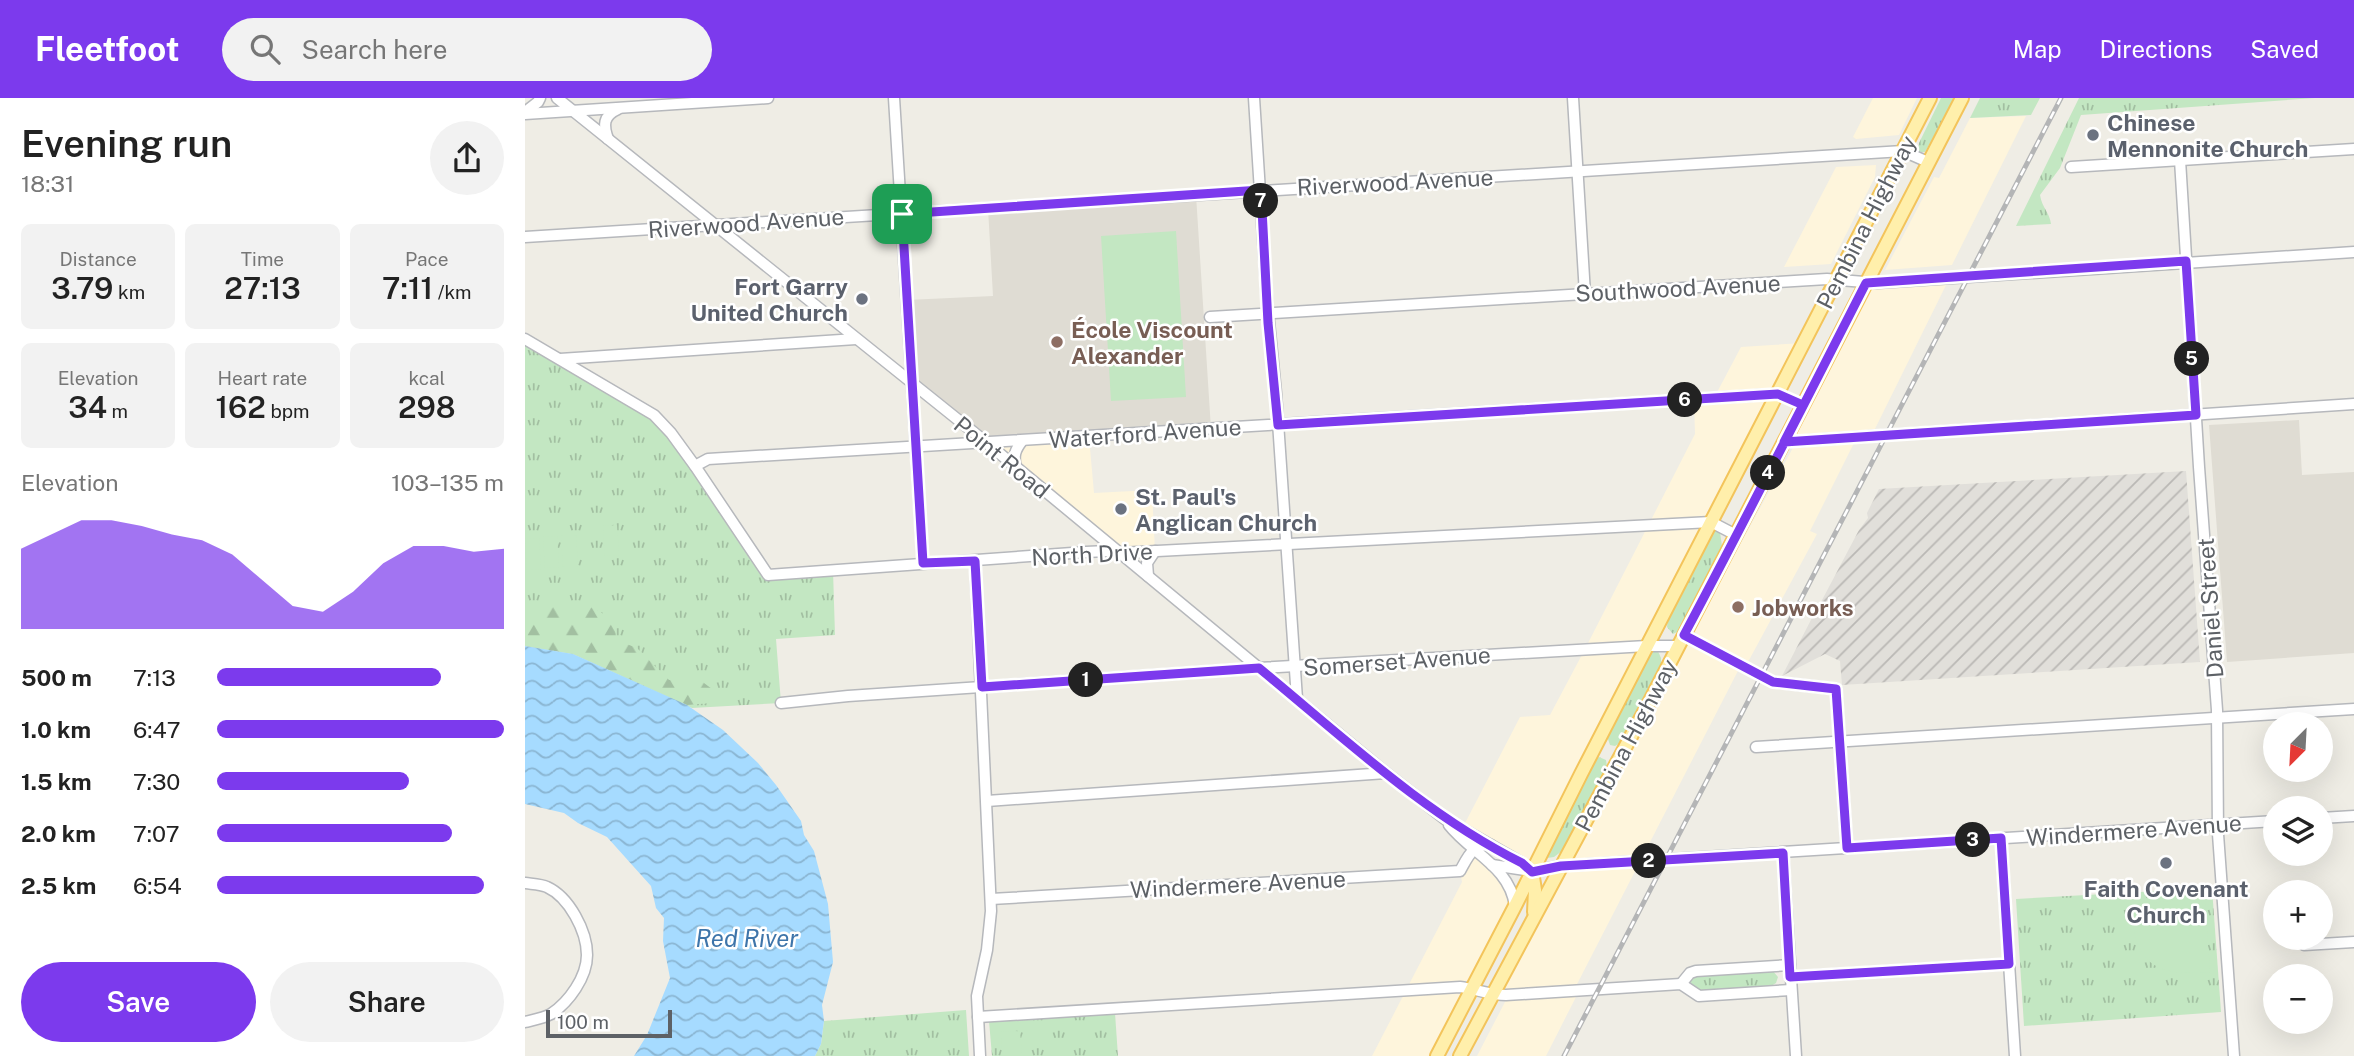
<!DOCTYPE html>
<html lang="en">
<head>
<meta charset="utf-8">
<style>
  :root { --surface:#fff; --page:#f2f2f2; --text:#222; --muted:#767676; --accent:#7c3aed }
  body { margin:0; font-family:"Public Sans",sans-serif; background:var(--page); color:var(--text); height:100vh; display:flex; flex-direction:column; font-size:26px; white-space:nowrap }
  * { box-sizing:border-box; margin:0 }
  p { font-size:23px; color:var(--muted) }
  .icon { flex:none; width:38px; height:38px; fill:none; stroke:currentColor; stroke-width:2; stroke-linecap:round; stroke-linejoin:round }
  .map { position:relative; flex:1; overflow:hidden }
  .panel { display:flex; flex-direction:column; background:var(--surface); width:525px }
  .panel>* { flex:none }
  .needle { width:46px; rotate:204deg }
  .fabs { position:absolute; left:1738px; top:614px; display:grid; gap:14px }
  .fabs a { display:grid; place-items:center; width:70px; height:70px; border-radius:50%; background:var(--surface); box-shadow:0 7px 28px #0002; font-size:35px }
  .scale { position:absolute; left:21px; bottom:18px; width:126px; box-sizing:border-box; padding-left:7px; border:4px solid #5d6166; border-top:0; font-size:19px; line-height:24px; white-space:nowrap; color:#5d6166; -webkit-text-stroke:5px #fff; paint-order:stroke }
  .pin { position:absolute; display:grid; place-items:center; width:60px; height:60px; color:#fff; margin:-30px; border-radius:14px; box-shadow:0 4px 10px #0006 }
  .km { position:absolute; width:35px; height:35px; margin:-18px; border-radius:50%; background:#222; color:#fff; font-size:19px; line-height:35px; text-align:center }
  .round { display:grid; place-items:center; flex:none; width:74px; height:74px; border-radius:37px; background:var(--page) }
  .overview { display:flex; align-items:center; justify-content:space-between; height:119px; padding:0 21px }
  h1 { font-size:38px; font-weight:600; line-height:52px }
  .figures { display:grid; grid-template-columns:repeat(3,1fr); gap:10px; height:119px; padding:7px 21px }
  .figures div { display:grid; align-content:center; border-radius:10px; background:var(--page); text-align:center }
  .figures b { font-size:30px; font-weight:600 }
  .figures small { font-size:19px; font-weight:400 }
  .figures p { font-size:19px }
  .chart { height:196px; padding:14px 21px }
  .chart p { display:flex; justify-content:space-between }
  .chart svg { width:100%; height:126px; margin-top:7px; fill:var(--accent); opacity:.7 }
  .button { display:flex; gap:14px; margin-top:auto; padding:14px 21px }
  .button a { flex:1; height:80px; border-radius:42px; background:var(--accent); color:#fff; font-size:28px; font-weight:600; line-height:80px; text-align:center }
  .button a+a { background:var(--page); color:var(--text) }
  ul { padding:0 21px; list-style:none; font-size:23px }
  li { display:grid; grid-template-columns:112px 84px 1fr; align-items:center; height:52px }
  li i { height:18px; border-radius:9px; background:var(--accent) }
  header { display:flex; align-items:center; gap:42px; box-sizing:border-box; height:98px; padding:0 35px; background:var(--accent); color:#fff }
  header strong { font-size:33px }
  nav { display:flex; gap:38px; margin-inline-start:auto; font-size:24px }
  .search { width:490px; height:63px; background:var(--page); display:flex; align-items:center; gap:18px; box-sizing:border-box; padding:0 24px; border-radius:38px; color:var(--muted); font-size:26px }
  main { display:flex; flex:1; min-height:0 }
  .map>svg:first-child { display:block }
</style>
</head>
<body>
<header>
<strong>Fleetfoot</strong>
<div class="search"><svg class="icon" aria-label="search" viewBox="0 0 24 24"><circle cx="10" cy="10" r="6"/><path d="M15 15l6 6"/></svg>Search here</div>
<nav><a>Map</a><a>Directions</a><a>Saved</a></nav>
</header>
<main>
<section class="panel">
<div class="overview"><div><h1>Evening run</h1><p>18:31</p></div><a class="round"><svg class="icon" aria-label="share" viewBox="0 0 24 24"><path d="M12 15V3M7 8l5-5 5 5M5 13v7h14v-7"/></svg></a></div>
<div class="figures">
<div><p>Distance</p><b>3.79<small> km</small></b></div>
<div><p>Time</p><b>27:13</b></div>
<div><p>Pace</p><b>7:11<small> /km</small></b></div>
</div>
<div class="figures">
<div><p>Elevation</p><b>34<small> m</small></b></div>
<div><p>Heart rate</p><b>162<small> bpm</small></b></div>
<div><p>kcal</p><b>298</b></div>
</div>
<div class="chart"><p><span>Elevation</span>103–135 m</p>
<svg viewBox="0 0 160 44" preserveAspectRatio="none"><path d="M0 44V16L10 11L20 6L30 6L40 8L50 11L60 13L70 18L80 27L90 36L100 38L110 31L120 21L130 15L140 15L150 17L160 16V44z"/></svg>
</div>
<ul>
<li><b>500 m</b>7:13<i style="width:78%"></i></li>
<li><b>1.0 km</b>6:47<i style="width:100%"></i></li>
<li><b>1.5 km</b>7:30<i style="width:67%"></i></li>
<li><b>2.0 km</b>7:07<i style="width:82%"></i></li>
<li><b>2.5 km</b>6:54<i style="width:93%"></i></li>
</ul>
<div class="button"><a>Save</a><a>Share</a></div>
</section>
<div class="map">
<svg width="1829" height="958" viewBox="0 0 1829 958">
  <defs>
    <pattern id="industrial-furrows" width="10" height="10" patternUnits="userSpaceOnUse" patternTransform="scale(1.75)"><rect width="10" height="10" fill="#e1dfda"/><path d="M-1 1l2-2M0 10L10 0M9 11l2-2" fill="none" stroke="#bab8b5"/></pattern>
    <pattern id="grass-tufts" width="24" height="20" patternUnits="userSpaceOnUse" patternTransform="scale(1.75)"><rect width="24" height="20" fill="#c3e7c2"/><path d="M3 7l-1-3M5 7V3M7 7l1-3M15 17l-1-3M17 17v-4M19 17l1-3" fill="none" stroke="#a2bfa1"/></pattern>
    <pattern id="forest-firs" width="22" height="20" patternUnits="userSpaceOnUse" patternTransform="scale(1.75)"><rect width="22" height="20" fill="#c3e7c2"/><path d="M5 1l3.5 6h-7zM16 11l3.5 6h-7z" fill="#a2bfa1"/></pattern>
    <pattern id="water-waves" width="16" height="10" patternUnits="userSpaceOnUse" patternTransform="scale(1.75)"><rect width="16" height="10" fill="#a6dbff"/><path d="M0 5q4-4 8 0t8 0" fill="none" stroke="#8ab5d2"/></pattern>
  </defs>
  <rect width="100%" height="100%" fill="#efede5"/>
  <!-- commercial -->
  <g fill="#fef5dc">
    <polygon points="1348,0 1392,0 1374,37 1331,41 1328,39"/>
    <polygon points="1501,18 1427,167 1360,172 1409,79 1414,80 1445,20"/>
    <polygon points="1351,67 1350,79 1306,166 1259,169 1311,69"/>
    <polygon points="1425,179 1347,337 1259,344 1343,186"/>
    <polygon points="1278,245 1007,773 937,731 995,619 1025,617 1060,551 1170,336 1169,301 1189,300 1216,249"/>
    <polygon points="564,339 569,395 627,392 630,453 594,455 462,345"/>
    <polygon points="1330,343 1285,433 1292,436 1223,564 1173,539 1169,531 1270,346"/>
    <polygon points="1159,537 1216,567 1049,892 968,897"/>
    <polygon points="946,748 985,781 996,796 911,958 847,958 937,784 935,773"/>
    <polygon points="1052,897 1021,958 952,958 981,902"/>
  </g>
  <!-- industrial -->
  <polygon fill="url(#industrial-furrows)" points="1661,373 1675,564 1317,587 1315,563 1300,556 1257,578 1289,516 1299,511 1296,504 1334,432 1343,420 1342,415 1354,391"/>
  <!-- education -->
  <g fill="#dfdcd3">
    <polygon points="671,97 686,331 462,345 387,286 382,202 468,198 463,110"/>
    <polygon points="1774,322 1777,377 1829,374 1829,555 1702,564 1684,327"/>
  </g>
  <!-- grass -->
  <g fill="url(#grass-tufts)">
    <polygon points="1416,0 1429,0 1404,47 1400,54 1396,54 1393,52 1394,45"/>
    <polygon points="1455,0 1515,0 1506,17 1445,20"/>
    <path d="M 1554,0 L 1790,0 L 1556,17 L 1535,70 L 1515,97 C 1517,110 1525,115 1526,126 L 1491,128 Z"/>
    <polygon points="0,241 129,317 242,477 308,472 310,537 251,541 256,605 167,610 48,556 0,548"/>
    <polygon points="1189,433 1195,434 1197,448 1152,534 1148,536 1142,529 1143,520"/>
    <polygon points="1132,551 1136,560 1136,567 1095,645 1090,648 1085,647 1082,638 1126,553"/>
    <polygon points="1074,659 1081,662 1082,669 1041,750 1029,759 1022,760 1021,759 1069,662"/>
    <polygon points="1687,790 1696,914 1499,928 1491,801"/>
    <polygon points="1247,872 1253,879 1251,885 1246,888 1174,893 1165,885 1169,878"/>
    <polygon points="441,912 444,958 290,958 296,946 299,923"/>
    <polygon points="590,915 593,958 467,958 464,923"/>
  </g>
  <!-- forest -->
  <path fill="url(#forest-firs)" d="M 0,503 C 38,504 60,498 90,525 L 91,542 L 112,550 L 144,582 L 175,582 L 187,591 L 187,605 L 162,607 L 48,556 L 0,548 Z"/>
  <!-- pitch -->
  <g fill="#c3e7c2">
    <polygon points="651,133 661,299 586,303 576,138"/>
    <polygon points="92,427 94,457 80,458 78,428"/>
    <polygon points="51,437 53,468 38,469 36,438"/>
    <polygon points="32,438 34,469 20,470 18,439"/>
    <polygon points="14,440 16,471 2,472 0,441"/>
    <path d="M 1674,801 L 1680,806 L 1685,874 C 1627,879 1610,865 1605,806 Z"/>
    <polygon points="495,933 497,958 477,958 476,934"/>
  </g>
  <!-- water -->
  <polygon fill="url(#water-waves)" points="0,548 48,556 162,607 198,632 233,665 251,687 276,723 279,737 289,753 303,806 308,864 297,907 299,923 296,946 290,958 109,958 122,937 145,880 138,843 139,820 131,810 126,788 82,739 53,725 39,715 0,706"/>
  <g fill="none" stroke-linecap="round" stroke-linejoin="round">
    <defs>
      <g id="minor">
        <polyline points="32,0 462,345 861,675 920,721 997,765 1007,773"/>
        <polyline points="369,0 398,465"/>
        <polyline points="729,0 742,203 751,295 772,601"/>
        <polyline points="1048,0 1060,196"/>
        <polyline points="0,14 13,4 15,0"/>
        <polyline points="0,16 243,0"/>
        <path d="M 83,41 C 78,27 78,18 93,11"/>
        <polyline points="1655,62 1674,369 1692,612 1693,736 1709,958"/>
        <polyline points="1546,69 1829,51"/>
        <polyline points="0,139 1378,53 1403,64"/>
        <polyline points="685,219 1302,181 1352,185 1829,154"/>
        <polyline points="0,241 129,317 146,335 170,368 243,477 561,454 582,453 594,455 1186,424 1211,437"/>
        <polyline points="35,261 331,241"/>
        <polyline points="1259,344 1829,306"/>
        <polyline points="170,368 183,361 1253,296 1278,307"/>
        <path d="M 491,369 C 488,358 490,352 497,343"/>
        <polyline points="450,463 466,813 462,852 452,898 455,958"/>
        <polyline points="623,478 622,465 630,453"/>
        <polyline points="1159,537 1248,584 1311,591 1322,750"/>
        <polyline points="256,605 323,598 734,570 1122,548 1153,548"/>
        <polyline points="1231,649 1829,611"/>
        <polyline points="462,703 861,675"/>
        <polyline points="1796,720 1829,718"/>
        <path d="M 924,727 C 946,755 985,769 990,808"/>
        <polyline points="1476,740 1490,958"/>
        <polyline points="1258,755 1271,958"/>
        <polyline points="967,767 1007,773 1036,768 1750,723"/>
        <path d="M 0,785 C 7,786 16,786 22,789 C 44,799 62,833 62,857 C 62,879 44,904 26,916 C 19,920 8,922 0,924"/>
        <path d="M 466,801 L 935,773 C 943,759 947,746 966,747"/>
        <polyline points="1779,847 1829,844"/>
        <polyline points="1265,879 1484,866"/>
        <polyline points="1156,886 1165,875 1171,873 1265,867"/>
        <path d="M 453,919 L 935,889 C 951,891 965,897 981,897 L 1156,886 L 1174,898 L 1266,892"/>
      </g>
      <g id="major">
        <polyline points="1007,773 1010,792 1009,814"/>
        <polyline points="912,958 990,808 1056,676 1405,0"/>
        <polyline points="935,958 1126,601 1437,0"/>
      </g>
    </defs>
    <!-- minor casing -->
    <use href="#minor" stroke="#b6b8bc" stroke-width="13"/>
    <!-- major casing -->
    <use href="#major" stroke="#f3c45b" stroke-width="16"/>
    <!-- minor -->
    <use href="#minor" stroke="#fff" stroke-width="10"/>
    <!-- major -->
    <use href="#major" stroke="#ffefab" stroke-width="12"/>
    <defs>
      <polyline id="rail" points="1039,958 1536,0"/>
    </defs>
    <!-- rail casing -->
    <use href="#rail" stroke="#b4b5b6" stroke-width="5"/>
    <!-- rail -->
    <use href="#rail" stroke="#fff" stroke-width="2.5" stroke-dasharray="8" stroke-linecap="butt"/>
  </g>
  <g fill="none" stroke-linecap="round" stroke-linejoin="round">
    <defs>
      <path id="route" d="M 377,116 L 398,465 L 450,463 L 457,589 L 734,570 C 818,639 899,716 997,765 L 1007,774 L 1036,768 L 1258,755 L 1265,879 L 1484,866 L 1476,740 L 1322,750 L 1311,591 L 1248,584 L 1159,537 C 1221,421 1281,302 1341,185 L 1661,163 L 1671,317 L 1259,344 L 1276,311 L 1278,307 L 1253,296 L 753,327 L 743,225 L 736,92 L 377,116"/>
    </defs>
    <!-- route casing -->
    <use href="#route" stroke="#fff" stroke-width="14"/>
    <!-- route -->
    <use href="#route" stroke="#7c3aed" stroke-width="9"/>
  </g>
  <!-- markers -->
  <g fill="#6b7280" stroke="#fff" stroke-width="2.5">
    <circle cx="1568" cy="37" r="7"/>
    <circle cx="337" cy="201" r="7"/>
    <circle cx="596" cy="411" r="7"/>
    <circle cx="1641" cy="765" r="7"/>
  </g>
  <g fill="#8d6e63" stroke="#fff" stroke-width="2.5">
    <circle cx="532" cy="244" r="7"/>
    <circle cx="1213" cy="509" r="7"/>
  </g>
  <g text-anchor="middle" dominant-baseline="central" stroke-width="5" stroke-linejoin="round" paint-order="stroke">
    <!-- worship labels -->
    <g font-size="23" font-weight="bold" fill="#5b616d" stroke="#fff" text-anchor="start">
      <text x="1582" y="24">Chinese<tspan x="1582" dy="26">Mennonite Church</tspan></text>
      <text x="323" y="188" text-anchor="end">Fort Garry<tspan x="323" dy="26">United Church</tspan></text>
      <text x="610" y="398">St. Paul's<tspan x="610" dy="26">Anglican Church</tspan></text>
      <text x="1641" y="790" text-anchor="middle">Faith Covenant<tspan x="1641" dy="26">Church</tspan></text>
    </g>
    <!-- street labels -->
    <g font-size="23" fill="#5d6166" stroke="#fff">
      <text transform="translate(870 84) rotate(-3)">Riverwood Avenue</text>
      <text transform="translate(1341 124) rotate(-63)">Pembina Highway</text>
      <text transform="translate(221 125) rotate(-4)">Riverwood Avenue</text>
      <text transform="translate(1153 190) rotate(-3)">Southwood Avenue</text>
      <text transform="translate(620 335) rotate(-4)">Waterford Avenue</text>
      <text transform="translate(477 359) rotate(39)">Point Road</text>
      <text transform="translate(567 456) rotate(-3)">North Drive</text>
      <text transform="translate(1685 510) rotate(-94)">Daniel Street</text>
      <text transform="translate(872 563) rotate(-4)">Somerset Avenue</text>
      <text transform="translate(1101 647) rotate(-62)">Pembina Highway</text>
      <text transform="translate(1609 732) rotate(-4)">Windermere Avenue</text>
      <text transform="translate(713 786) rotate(-3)">Windermere Avenue</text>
    </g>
    <!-- education labels -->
    <g font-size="23" font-weight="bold" fill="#785e54" stroke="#fff" text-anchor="start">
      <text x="546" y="231">École Viscount<tspan x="546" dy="26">Alexander</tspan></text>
      <text x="1227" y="509">Jobworks</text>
    </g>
    <!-- water labels -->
    <g font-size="24" font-style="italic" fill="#3e75aa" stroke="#fff">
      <text x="222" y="840">Red River</text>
    </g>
  </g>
</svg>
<div class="fabs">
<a><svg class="needle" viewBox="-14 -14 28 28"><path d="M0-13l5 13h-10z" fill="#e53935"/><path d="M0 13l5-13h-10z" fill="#767676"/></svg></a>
<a><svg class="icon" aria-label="layers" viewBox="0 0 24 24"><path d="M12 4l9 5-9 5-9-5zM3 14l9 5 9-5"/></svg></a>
<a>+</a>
<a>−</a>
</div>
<div class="scale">100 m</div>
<div class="pin" style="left:377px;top:116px;background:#1e9e55"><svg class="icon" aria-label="arrive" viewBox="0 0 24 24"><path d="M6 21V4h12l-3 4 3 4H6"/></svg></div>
<b class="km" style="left:561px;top:582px">1</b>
<b class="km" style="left:1124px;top:763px">2</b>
<b class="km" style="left:1448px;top:742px">3</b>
<b class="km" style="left:1243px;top:375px">4</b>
<b class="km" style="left:1667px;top:261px">5</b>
<b class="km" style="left:1160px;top:302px">6</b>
<b class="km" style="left:736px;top:103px">7</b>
</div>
</main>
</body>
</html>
